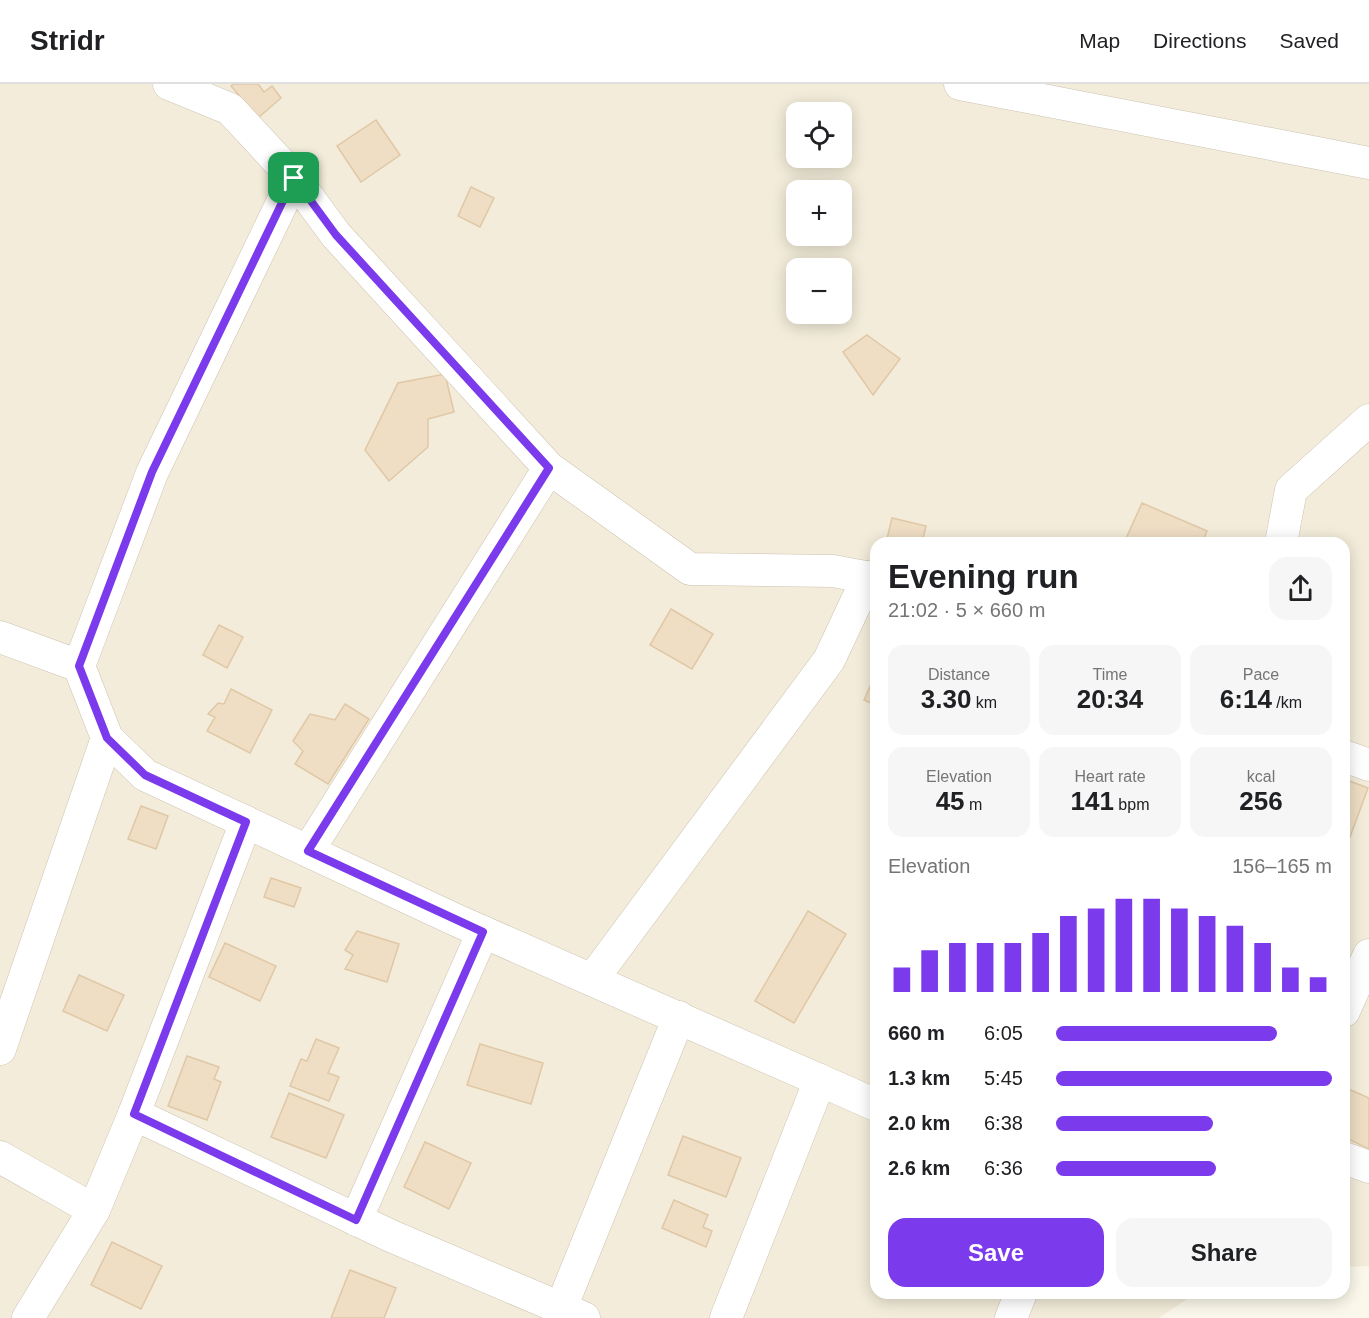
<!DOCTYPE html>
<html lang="en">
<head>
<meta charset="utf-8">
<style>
  :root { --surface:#fff; --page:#f6f6f6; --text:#202124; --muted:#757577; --line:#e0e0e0; --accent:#7c3aed }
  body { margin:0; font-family:Arial,sans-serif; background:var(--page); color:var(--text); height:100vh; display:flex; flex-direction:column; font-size:22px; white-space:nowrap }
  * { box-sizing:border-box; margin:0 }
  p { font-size:20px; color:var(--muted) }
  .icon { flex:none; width:33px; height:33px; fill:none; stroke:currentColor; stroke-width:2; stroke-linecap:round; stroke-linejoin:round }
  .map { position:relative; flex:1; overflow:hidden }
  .panel { position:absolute; left:870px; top:453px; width:480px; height:762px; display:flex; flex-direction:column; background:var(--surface); border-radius:18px; box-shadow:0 3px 15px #0003 }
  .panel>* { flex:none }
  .fabs { position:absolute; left:786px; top:18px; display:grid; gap:12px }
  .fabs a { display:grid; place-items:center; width:66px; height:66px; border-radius:12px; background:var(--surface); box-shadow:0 3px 15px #0003; font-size:30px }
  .pin { position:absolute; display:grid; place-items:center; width:51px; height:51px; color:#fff; margin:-26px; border-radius:12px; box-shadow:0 3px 9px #0006 }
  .round { display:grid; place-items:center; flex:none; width:63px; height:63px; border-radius:18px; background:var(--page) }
  .overview { display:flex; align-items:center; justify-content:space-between; height:102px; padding:0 18px }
  h1 { font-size:33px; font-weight:700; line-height:45px }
  .figures { display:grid; grid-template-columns:repeat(3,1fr); gap:9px; height:102px; padding:6px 18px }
  .figures div { display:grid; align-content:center; border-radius:15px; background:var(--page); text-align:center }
  .figures b { font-size:26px; font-weight:700 }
  .figures small { font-size:16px; font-weight:400 }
  .figures p { font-size:16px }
  .chart { height:168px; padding:12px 18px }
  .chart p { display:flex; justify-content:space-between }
  .chart svg { width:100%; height:108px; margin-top:6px; stroke:var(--accent); stroke-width:6 }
  .action { display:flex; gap:12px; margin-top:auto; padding:12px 18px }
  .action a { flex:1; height:69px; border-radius:18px; background:var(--accent); color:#fff; font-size:24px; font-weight:700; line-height:69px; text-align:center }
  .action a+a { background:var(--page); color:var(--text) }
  ul { padding:0 18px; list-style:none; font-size:20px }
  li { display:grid; grid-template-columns:96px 72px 1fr; align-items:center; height:45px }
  li i { height:15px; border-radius:8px; background:var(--accent) }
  header { display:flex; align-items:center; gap:36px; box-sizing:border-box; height:84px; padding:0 30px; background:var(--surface); border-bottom:2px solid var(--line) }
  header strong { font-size:28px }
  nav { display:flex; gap:33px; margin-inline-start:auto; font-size:21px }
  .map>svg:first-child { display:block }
</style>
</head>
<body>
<header>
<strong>Stridr</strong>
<nav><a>Map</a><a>Directions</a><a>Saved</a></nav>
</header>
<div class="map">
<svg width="1369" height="1234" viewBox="0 0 1369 1234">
  <rect width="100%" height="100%" fill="#fbf8eb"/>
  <!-- residential -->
  <path fill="#f3ecda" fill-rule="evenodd" d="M 0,0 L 1369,0 L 1369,1182 L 1344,1183 L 1344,459 L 876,459 L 876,1209 L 1196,1209 L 1159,1234 L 0,1234 ZM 796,28 L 842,28 L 842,74 L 796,74 ZM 796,106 L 842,106 L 842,152 L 796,152 ZM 796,184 L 842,184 L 842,230 L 796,230 Z"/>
  <!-- building -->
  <g fill="#efdec4" stroke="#e0c8a6" stroke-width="1.5">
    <polygon points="234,0 258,0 264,8 272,2 281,14 258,34 231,2"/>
    <polygon points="376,36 400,71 361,98 337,62"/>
    <polygon points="471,103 494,114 480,143 458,132"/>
    <polygon points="867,251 900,275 873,311 843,268"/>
    <polygon points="445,290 454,328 428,335 428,363 389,397 365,366 398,299"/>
    <polygon points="1142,419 1207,447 1202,459 1124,459"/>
    <polygon points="892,434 926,442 922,459 886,459"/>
    <polygon points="671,525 713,550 692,585 650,561"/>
    <polygon points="219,541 243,553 227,584 203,571"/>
    <polygon points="876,589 876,621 864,616"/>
    <polygon points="231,605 272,626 250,669 207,647 215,633 208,630 218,619 224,620"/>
    <polygon points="345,620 369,635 328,700 295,680 303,667 293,657 310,630 335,636"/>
    <polygon points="1344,695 1368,704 1350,753 1344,751"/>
    <polygon points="141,722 168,732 156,765 128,755"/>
    <polygon points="271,794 301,804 294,823 264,813"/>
    <polygon points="808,827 846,850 794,939 755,917"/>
    <polygon points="357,847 399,860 387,898 345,885 353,871 345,866"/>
    <polygon points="225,859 276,882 260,917 209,893"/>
    <polygon points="79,891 124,911 107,947 63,927"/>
    <polygon points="316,955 339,964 328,989 339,993 329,1017 290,1002 301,975 307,977"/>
    <polygon points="480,960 543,979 531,1020 467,1001"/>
    <polygon points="187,972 219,983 214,995 221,998 207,1036 168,1022"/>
    <polygon points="1344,1003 1369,1014 1369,1065 1344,1053"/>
    <polygon points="289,1009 344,1031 326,1074 271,1053"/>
    <polygon points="683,1052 741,1074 726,1113 668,1091"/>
    <polygon points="425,1058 471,1079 449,1125 404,1103"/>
    <polygon points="674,1116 708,1131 703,1143 712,1147 706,1163 662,1144"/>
    <polygon points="112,1158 162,1182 141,1225 91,1201"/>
    <polygon points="350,1186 396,1204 384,1234 331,1234"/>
  </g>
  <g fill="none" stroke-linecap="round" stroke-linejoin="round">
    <defs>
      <g id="minor">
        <polyline points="169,0 230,25 294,94 336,151 549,384 690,485 833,487 876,495"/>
        <polyline points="960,0 1369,79"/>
        <polyline points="1281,459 1291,406 1369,336"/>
        <polyline points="0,553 79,582 107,654 145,691 458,837 876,1021"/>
        <polyline points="79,582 152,389 294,94"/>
        <polyline points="1344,672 1369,681"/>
        <polyline points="308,767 549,384"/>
        <polyline points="592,896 829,576 868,493"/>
        <polyline points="1344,927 1369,871"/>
        <polyline points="0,965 107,654"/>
        <polyline points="134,1030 246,738"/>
        <polyline points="0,1073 94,1126 134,1030 391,1152 584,1234"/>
        <polyline points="1344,1074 1369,1083"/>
        <polyline points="356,1136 483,848"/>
        <polyline points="561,1224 679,933"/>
        <polyline points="28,1234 94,1126"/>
        <polyline points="726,1234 820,996"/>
        <polyline points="1011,1234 1021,1209"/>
      </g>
    </defs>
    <!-- minor casing -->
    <use href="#minor" stroke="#cdc3b1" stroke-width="33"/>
    <!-- minor -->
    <use href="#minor" stroke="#fff" stroke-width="32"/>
  </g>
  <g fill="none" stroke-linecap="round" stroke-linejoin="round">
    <defs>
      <polygon id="route" points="294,94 336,151 549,384 308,767 483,848 356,1136 134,1030 246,738 145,691 107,654 79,582 152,388"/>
    </defs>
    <!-- route casing -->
    <use href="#route" stroke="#fff" stroke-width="12"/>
    <!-- route -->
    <use href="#route" stroke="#7c3aed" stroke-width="8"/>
  </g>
</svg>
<div class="fabs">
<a><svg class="icon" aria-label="locate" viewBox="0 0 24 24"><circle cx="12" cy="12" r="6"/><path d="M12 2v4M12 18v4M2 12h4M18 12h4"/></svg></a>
<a>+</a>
<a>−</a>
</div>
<div class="pin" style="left:294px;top:94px;background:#1e9e55"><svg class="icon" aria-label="arrive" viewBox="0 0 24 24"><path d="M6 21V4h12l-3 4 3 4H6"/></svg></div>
<section class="panel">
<div class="overview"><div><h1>Evening run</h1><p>21:02 · 5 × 660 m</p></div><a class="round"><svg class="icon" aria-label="share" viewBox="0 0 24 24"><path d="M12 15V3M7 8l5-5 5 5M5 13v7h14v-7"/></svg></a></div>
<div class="figures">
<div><p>Distance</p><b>3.30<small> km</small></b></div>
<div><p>Time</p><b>20:34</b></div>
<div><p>Pace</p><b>6:14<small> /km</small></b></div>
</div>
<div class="figures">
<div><p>Elevation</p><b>45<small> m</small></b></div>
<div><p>Heart rate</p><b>141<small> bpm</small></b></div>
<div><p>kcal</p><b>256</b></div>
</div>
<div class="chart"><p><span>Elevation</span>156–165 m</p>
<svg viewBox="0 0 160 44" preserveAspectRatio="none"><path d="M5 44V34M15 44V27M25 44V24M35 44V24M45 44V24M55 44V20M65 44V13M75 44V10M85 44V6M95 44V6M105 44V10M115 44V13M125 44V17M135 44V24M145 44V34M155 44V38"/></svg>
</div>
<ul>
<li><b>660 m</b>6:05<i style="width:80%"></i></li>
<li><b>1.3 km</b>5:45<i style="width:100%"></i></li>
<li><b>2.0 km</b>6:38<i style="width:57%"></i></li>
<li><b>2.6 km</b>6:36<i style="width:58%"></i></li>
</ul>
<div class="action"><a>Save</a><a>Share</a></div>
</section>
</div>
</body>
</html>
